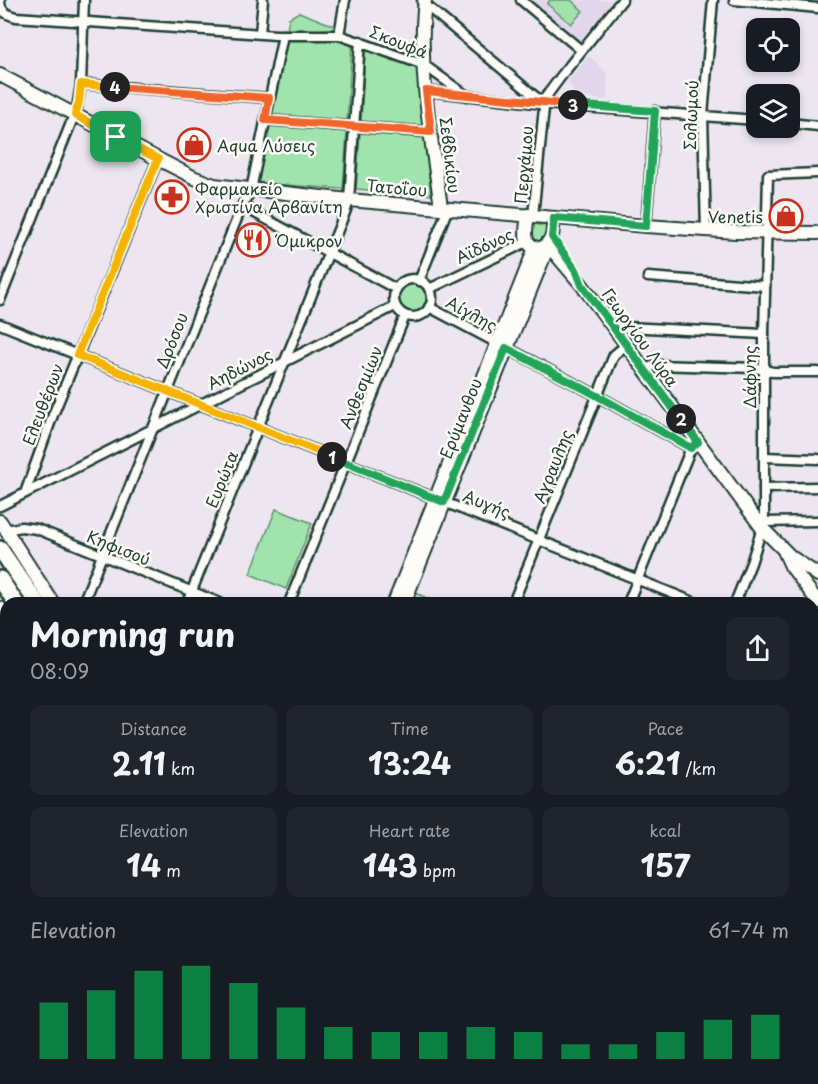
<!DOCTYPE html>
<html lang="en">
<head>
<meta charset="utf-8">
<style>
  :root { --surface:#171b24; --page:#20242c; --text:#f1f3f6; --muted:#9ea1a6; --accent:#0b8043 }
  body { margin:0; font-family:"Playpen Sans",sans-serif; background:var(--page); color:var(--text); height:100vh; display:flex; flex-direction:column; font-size:22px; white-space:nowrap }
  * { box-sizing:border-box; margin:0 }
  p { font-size:20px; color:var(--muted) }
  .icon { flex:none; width:33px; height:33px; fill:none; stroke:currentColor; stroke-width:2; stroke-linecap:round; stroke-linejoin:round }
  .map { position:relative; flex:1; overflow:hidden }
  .side { position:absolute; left:0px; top:597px; width:819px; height:488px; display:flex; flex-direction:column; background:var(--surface); border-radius:18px 18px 0 0; box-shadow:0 3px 9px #0003 }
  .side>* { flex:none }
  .tools { position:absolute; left:746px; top:18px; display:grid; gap:12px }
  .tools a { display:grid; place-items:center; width:54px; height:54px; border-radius:12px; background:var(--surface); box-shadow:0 3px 9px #0003; font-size:30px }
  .pin { position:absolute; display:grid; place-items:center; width:51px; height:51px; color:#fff; margin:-26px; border-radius:12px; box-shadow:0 3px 9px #0006 }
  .km { position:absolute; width:30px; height:30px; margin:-15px; border-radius:50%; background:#222; color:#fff; font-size:16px; line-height:30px; text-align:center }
  .round { display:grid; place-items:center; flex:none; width:63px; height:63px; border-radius:12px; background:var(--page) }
  .headline { display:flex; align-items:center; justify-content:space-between; height:102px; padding:0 30px }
  h1 { font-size:33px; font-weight:700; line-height:45px }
  .metrics { display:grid; grid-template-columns:repeat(3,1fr); gap:9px; height:102px; padding:6px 30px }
  .metrics div { display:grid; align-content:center; border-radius:12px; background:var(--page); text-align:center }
  .metrics b { font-size:30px; font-weight:700 }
  .metrics small { font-size:16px; font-weight:400 }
  .metrics p { font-size:16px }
  .chart { height:168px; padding:12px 30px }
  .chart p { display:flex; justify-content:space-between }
  .chart svg { width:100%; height:108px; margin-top:6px; stroke:var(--accent); stroke-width:6 }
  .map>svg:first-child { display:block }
</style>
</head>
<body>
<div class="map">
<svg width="818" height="1084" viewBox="0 0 818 1084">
  <rect width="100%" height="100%" fill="#ede6f0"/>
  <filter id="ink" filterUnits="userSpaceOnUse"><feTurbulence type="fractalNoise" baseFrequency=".0167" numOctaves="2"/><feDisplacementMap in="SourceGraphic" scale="12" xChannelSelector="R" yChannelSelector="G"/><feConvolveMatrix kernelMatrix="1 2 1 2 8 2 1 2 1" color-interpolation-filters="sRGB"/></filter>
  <g filter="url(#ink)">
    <!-- built -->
    <g fill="#e2d6ec">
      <polygon points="527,0 613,0 578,43"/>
      <polygon points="589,56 607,73 607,100 576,97 568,81"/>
      <polygon points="383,1079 461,1079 474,1084 386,1084"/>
    </g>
    <!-- green -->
    <g fill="#a1e3ad" stroke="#609070" stroke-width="1.5">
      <polygon points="550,0 571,0 583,11 571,24 547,4"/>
      <polygon points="299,12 337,27 336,29 287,31 289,18"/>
      <polygon points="338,38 352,43 347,121 270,115 286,39"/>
      <polygon points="365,49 417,68 424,127 361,122"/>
      <polygon points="268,125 347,132 343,189 255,183"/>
      <polygon points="360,133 425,138 431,195 356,189"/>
      <polygon points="533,224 547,226 546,237 541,242 533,239 531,236"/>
      <circle cx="412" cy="298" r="14"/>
      <polygon points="276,509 312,523 286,589 250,574"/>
      <polygon points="413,592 439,603 409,603"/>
    </g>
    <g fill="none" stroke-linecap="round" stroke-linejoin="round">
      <defs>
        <g id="street">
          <path d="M 0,0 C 0,11 5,14 16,17 L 276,35 L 339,35 L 424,65 L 467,96"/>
          <polyline points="521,0 581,50"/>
          <polyline points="734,0 818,8"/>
          <polyline points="422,2 543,103"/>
          <polyline points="260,33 263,0"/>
          <polyline points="339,35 345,0"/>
          <polyline points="81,84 269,98"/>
          <polyline points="426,91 544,104 756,120"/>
          <polyline points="265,120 431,132"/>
          <polyline points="789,123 818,126"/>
          <polyline points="242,206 396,289"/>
          <polyline points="533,216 545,98 562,75 622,0"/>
          <polyline points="646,226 655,111"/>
          <polyline points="706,231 703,115 713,0"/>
          <polyline points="648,277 765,286"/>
          <circle cx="413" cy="298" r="19"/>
          <polyline points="419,281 448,208"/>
          <polyline points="429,289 527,242"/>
          <polyline points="0,300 77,108 81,84 84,0"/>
          <polyline points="429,307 596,395 691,448"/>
          <polyline points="0,324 696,603"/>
          <polyline points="615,330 627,327 764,334"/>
          <polyline points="644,370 655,365 756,368 773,372 818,372"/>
          <polyline points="764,457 818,459"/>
          <polyline points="764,488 818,487"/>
          <polyline points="25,493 53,415 158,159"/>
          <polyline points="0,506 395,306"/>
          <polyline points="764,522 818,521"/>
          <polyline points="6,530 21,527 37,529 220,603"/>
          <polyline points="83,603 242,206 251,190 283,35"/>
          <polyline points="187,603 346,210 349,200 360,41"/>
          <polyline points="289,603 405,316"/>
          <polyline points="513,603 614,355 626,345"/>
          <polyline points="628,603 691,448 693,446"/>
          <polyline points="735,603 751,563 764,522 764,334 768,175 818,173"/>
          <polyline points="813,650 818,652"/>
          <polyline points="813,671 818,659"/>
          <polyline points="0,701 6,704"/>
          <polyline points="0,820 6,805"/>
          <polyline points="813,842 818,844"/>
          <polyline points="0,889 6,892"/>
          <polyline points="813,937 818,939"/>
          <polyline points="0,977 6,979"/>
          <polyline points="813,1013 818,1012"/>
          <polyline points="0,1075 6,1059"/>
          <polyline points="257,1078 271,1084"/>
          <polyline points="468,1078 483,1084"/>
          <polyline points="714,1078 727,1084"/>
          <polyline points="0,1079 12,1084"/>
          <polyline points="99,1084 101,1078"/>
          <polyline points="437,1084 439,1078"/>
          <polyline points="543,1084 545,1078"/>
          <polyline points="580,1084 598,1078"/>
          <polyline points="647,1084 649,1078"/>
          <polyline points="813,1084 818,1071"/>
        </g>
        <g id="secondary">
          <path d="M 425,0 C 417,67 432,141 441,207"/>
          <polyline points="0,75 158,159 195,178 214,185 349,200 646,226 736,232 818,233"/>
          <path d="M 528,215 C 526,229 521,248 541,248"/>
          <polyline points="545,246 554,252 582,285 762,528 791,557 818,575"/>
          <polyline points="0,521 53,603"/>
          <polyline points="785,553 791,566 818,602"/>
          <polyline points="394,603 535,248"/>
          <polyline points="404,603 545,254 545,246 552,237 554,218"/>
          <polyline points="0,608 6,615"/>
          <polyline points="324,1078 328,1084"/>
          <polyline points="379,1078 383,1084"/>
          <polyline points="205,1084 207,1078"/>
        </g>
        <g id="highway">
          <polyline points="0,549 37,603"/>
          <polyline points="0,579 16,603"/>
          <polyline points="342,1078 346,1084"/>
          <polyline points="363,1078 367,1084"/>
        </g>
      </defs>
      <!-- street casing -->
      <use href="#street" stroke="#1f3d34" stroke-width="13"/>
      <!-- secondary casing -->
      <use href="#secondary" stroke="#1f3d34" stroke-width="16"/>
      <!-- highway casing -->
      <use href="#highway" stroke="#1f3d34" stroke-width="20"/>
      <!-- street -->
      <use href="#street" stroke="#fdfcf7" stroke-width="8"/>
      <!-- secondary -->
      <use href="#secondary" stroke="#fdfcf7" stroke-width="12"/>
      <!-- highway -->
      <use href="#highway" stroke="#fdfcf7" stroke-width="15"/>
    </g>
  </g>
  <g fill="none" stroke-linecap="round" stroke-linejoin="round" filter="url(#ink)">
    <defs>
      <polyline id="split-1" points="116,137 158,159 77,355 332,457"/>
      <polyline id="split-2" points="332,457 444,502 506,348 596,395 691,448 698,442 681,419"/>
      <polyline id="split-3" points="573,105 655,111 646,226 554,218 552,237 577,272 582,285 681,419"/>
      <polyline id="split-4" points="115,87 269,98 265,120 431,132 426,91 573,105"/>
      <polyline id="split-5" points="115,87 81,84 79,102 75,115 116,137"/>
    </defs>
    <!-- split-1 casing -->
    <use href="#split-1" stroke="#fff" stroke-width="12"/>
    <!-- split-2 casing -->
    <use href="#split-2" stroke="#fff" stroke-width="12"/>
    <!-- split-3 casing -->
    <use href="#split-3" stroke="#fff" stroke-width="12"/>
    <!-- split-4 casing -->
    <use href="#split-4" stroke="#fff" stroke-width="12"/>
    <!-- split-5 casing -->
    <use href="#split-5" stroke="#fff" stroke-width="12"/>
    <!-- split-1 -->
    <use href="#split-1" stroke="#f5b400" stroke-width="8"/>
    <!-- split-2 -->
    <use href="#split-2" stroke="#22a559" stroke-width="8"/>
    <!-- split-3 -->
    <use href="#split-3" stroke="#22a559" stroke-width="8"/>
    <!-- split-4 -->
    <use href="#split-4" stroke="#f0652b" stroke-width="8"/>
    <!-- split-5 -->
    <use href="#split-5" stroke="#f5b400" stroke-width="8"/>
  </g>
  <!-- icons -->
  <defs>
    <symbol id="shop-ring" viewBox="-11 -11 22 22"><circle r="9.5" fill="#fdfcf7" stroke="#c8321e" stroke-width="1.5"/><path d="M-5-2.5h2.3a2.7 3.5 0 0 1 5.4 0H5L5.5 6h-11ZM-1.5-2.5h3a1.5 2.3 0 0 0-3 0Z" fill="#c8321e"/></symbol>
    <symbol id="pharmacy-ring" viewBox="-11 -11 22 22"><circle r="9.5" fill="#fdfcf7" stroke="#c8321e" stroke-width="1.5"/><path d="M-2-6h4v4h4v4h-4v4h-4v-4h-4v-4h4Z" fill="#c8321e"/></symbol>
    <symbol id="restaurant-ring" viewBox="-11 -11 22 22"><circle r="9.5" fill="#fdfcf7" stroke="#c8321e" stroke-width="1.5"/><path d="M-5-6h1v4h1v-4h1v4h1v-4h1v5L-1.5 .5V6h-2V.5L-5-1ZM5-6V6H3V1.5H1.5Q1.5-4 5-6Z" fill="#c8321e"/></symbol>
  </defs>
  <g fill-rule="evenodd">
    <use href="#shop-ring" x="175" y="126" width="38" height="38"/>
    <use href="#pharmacy-ring" x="153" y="178" width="38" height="38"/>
    <use href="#shop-ring" x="767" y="197" width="38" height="38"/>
    <use href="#restaurant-ring" x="234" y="221" width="38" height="38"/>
  </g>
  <g text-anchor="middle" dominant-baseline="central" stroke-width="5" stroke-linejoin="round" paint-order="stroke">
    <!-- street labels -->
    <g font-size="16" fill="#1f3d34" stroke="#fdfcf7">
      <text transform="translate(399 41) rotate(22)">Σκουφά</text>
      <text transform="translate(690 115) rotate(-88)">Σολωμού</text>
      <text transform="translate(451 155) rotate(83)">Σεβδικίου</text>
      <text transform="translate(523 165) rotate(-85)">Περγάμου</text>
      <text transform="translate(397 187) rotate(5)">Τατοΐου</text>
      <text transform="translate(484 245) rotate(-25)">Αϊδόνος</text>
      <text transform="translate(472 313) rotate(28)">Αίγλης</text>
      <text transform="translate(641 337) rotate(54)">Γεωργίου Λύρα</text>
      <text transform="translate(171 340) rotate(-68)">Δρόσου</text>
      <text transform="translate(239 368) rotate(-27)">Αηδώνος</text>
      <text transform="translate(749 377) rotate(-90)">Δάφνης</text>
      <text transform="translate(360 387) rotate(-68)">Ανθεσμίων</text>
      <text transform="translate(42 404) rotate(-69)">Ελευθέρων</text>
      <text transform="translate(460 418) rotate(-68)">Ερύμανθου</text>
      <text transform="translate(552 466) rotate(-68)">Αγραυλης</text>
      <text transform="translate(221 479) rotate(-68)">Ευρώτα</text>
      <text transform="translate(487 503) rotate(22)">Αυγής</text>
      <text transform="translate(119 547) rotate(22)">Κηφισού</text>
    </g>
    <!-- poi labels -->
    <g font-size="16" fill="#1f3d34" stroke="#fdfcf7" text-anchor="start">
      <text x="217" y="145">Aqua Λύσεις</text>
      <text x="195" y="188">Φαρμακείο<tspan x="195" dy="18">Χριστίνα Αρβανίτη</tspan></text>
      <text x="763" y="216" text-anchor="end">Venetis</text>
      <text x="276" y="240">Όμικρον</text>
    </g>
  </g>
</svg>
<div class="tools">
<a><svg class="icon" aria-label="locate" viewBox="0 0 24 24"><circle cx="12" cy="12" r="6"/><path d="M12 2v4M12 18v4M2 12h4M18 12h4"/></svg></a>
<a><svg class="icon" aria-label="layers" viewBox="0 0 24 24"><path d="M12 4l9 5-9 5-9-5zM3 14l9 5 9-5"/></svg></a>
</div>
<div class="pin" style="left:116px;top:137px;background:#1e9e55"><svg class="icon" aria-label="arrive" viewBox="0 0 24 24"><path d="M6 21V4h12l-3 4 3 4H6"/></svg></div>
<b class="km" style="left:332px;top:457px">1</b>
<b class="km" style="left:681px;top:419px">2</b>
<b class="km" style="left:573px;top:105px">3</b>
<b class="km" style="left:115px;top:87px">4</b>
<section class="side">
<div class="headline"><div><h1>Morning run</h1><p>08:09</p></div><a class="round"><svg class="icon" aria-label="share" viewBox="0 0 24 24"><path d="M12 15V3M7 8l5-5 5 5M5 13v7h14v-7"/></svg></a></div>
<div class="metrics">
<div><p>Distance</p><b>2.11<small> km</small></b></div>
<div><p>Time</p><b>13:24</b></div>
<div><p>Pace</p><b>6:21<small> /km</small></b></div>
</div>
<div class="metrics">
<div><p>Elevation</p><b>14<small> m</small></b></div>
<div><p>Heart rate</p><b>143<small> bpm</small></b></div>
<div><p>kcal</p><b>157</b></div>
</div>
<div class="chart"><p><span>Elevation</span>61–74 m</p>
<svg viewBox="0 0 160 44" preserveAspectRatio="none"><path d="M5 44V21M15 44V16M25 44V8M35 44V6M45 44V13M55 44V23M65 44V31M75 44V33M85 44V33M95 44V31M105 44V33M115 44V38M125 44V38M135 44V33M145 44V28M155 44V26"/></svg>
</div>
</section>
</div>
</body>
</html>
